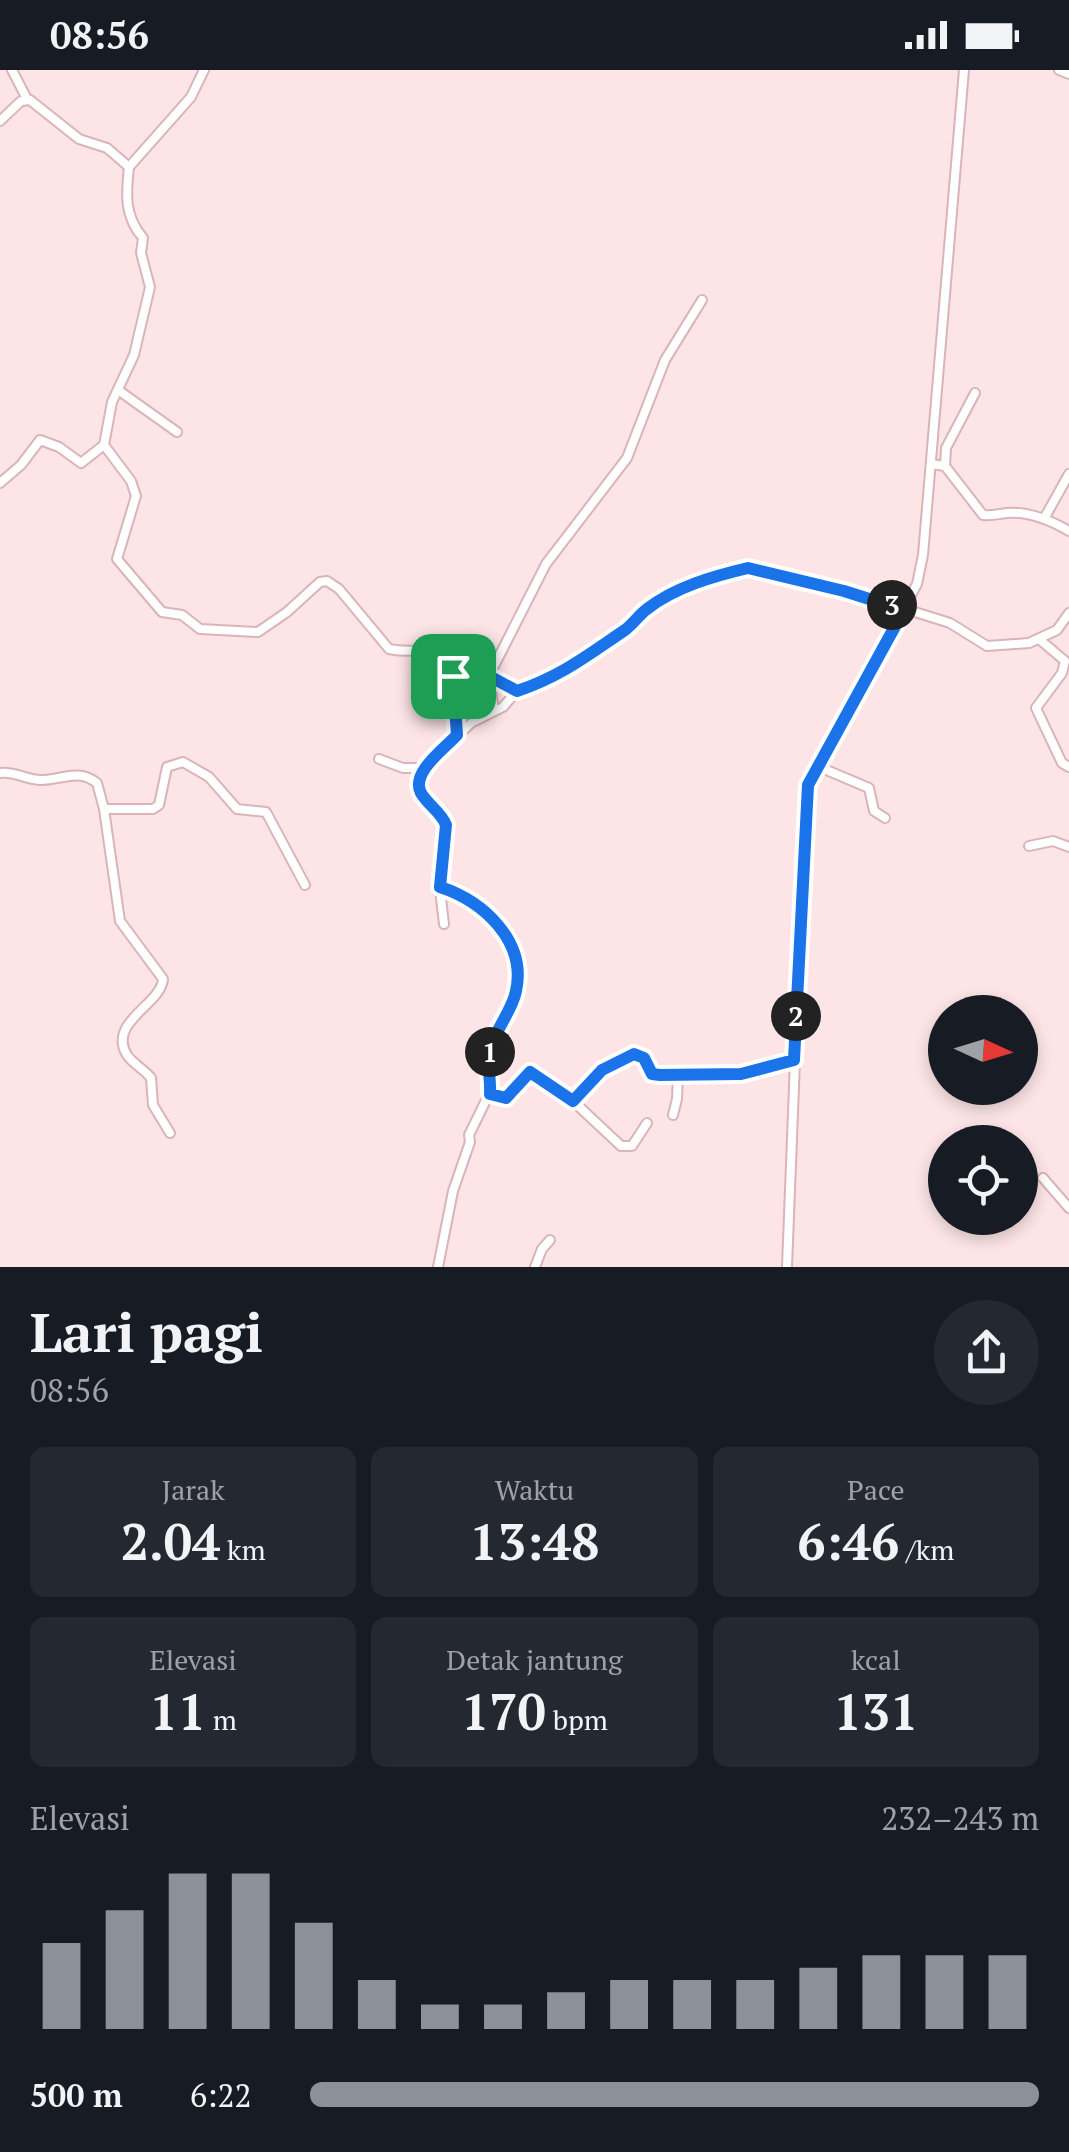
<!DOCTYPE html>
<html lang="id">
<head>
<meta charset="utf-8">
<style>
  :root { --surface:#171b24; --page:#242831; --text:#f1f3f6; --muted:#9ea1a6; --accent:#8c9099 }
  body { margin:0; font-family:"PT Serif",serif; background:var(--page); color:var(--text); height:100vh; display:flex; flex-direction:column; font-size:38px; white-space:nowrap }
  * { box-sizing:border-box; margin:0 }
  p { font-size:32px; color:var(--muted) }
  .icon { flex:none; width:55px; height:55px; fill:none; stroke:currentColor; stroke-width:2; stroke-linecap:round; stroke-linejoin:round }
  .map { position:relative; height:1197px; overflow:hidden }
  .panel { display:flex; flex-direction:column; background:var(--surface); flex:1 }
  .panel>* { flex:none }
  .needle { width:65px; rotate:94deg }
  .buttons { position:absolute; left:928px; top:925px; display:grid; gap:20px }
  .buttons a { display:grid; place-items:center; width:110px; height:110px; border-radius:50%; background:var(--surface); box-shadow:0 5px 15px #0003; font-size:50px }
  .pin { position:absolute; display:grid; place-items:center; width:85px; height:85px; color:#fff; margin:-42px; border-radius:20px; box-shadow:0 5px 15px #0006 }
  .km { position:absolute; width:50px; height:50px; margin:-25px; border-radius:50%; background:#222; color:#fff; font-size:28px; line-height:50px; text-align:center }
  .round { display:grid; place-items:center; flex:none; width:105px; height:105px; border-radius:52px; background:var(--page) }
  .headline { display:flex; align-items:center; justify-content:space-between; height:170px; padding:0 30px }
  h1 { font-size:55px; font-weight:700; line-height:75px }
  .figures { display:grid; grid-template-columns:repeat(3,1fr); gap:15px; height:170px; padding:10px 30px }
  .figures div { display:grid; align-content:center; border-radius:15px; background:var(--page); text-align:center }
  .figures b { font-size:50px; font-weight:700 }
  .figures small { font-size:28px; font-weight:400 }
  .figures p { font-size:28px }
  .chart { height:280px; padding:20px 30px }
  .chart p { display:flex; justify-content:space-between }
  .chart svg { width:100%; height:180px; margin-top:10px; stroke:var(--accent); stroke-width:6 }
  ul { padding:0 30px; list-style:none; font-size:32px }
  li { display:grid; grid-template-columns:160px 120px 1fr; align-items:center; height:75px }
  li i { height:25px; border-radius:12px; background:var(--accent) }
  .status { display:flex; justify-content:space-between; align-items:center; height:70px; padding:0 50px; background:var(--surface); direction:ltr }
  .status svg { height:28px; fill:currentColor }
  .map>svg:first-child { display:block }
</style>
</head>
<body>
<div class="status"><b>08:56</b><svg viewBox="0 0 49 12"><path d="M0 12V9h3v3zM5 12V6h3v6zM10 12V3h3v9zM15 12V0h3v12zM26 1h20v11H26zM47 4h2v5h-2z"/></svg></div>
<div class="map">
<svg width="1069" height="1197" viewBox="0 0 1069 1197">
  <rect width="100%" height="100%" fill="#fde5e7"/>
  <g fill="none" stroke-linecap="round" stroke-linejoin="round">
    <defs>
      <g id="minor">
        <polyline points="12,0 27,29"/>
        <polyline points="1059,0 1069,4"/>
        <polyline points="0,51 21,31 30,30 79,69 107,78 129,97"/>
        <polyline points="118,320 177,362"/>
        <path d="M 104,375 L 131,411 L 136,426 L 117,489 L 162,542 L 182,545 L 200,559 L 258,562 L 287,542 L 320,512 L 327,511 L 339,519 L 389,579 C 423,586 429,568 453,605 L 489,606 L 517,621"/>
        <path d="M 931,394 L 945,396 L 983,445 C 992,446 997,444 1007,443 C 1029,441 1050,450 1069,461"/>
        <polyline points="945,396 946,378 975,323"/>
        <path d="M 0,413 L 21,395 L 40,370 L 59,377 L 81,393 L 104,375 L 112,332 L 134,285 L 150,217 L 141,183 L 143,168 C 124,146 126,124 129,97 L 191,27 L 204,0"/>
        <polyline points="1045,447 1069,404"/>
        <polyline points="1039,569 1065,591 1062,603 1036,638 1062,693 1069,697"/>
        <polyline points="453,605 457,665"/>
        <polyline points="494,641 489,606 546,494 627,388 665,290 702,230"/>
        <polyline points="379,689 403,698 425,698"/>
        <polyline points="817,696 869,718 874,741 885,748"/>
        <path d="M 0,703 C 15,701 26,710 41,710 C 62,710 78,698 97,713 L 104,739 L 153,739 L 159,735 L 167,697 L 183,692 L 209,707 L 237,739 L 266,742 L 305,815"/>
        <path d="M 104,739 L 120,851 L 163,909 C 161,935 107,952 127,985 C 133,994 144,999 151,1008 L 153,1035 L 170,1063"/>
        <polyline points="1029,776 1053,771 1069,777"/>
        <path d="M 440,817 C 485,832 532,876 514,928 C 509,946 496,960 491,978 C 486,992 491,1009 489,1024"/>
        <polyline points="444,854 439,811 446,755 420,720 420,708 425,698 471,653 503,637 517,621 562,604 599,576 627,558 648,538 704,510 732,502 760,500 883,532 950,553 987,576 1029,573 1057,560 1069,543"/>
        <polyline points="573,1031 621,1076 632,1076 647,1053"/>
        <polyline points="673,1045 677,1029 678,1004"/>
        <polyline points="1043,1108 1069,1138"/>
        <polyline points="438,1197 453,1121 470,1072 469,1065 489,1024 506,1028 530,1002 573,1031 602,1000 635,983 644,988 652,1003 660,1005 741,1004 794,990"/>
        <polyline points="535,1197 542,1179 550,1170"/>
        <polyline points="787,1197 805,733 813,703 917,514 923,485 964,0"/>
      </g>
    </defs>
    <!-- minor casing -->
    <use href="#minor" stroke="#dab4b7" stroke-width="12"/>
    <!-- minor -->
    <use href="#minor" stroke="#fff" stroke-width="8"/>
  </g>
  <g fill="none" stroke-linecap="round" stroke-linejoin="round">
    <defs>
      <path id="route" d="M 748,498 L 844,521 L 904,540 L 808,715 L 794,990 L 741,1004 L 660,1005 L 652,1004 L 644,988 L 634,984 L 602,1000 L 573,1031 L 530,1002 L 506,1028 L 490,1024 C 491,1009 486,992 491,978 C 496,958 512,941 516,921 C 527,871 483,831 440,817 L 446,755 C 441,742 428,735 421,723 C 410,703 445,678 457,665 L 453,606 L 489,606 L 517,621 C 560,607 588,585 625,560 C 633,554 639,545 647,539 C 675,517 714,506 748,498 Z"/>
    </defs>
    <!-- route casing -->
    <use href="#route" stroke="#fff" stroke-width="20"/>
    <!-- route -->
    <use href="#route" stroke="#1a73e8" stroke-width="12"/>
  </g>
</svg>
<div class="buttons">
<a><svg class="needle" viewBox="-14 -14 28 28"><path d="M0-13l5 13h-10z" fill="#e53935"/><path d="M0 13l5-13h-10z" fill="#9ea1a6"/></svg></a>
<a><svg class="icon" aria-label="locate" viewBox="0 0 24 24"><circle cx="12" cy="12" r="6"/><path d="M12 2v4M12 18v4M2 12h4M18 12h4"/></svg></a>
</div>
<div class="pin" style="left:453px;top:606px;background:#1e9e55"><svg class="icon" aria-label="arrive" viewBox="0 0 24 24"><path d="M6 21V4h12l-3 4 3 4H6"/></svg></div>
<b class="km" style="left:490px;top:982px">1</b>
<b class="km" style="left:796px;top:946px">2</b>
<b class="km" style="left:892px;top:535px">3</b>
</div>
<section class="panel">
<div class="headline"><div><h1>Lari pagi</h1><p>08:56</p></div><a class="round"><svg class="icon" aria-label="share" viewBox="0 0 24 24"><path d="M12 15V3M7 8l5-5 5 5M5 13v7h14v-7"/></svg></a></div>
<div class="figures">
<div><p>Jarak</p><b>2.04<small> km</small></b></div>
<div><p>Waktu</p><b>13:48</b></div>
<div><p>Pace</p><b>6:46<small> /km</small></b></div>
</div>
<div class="figures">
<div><p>Elevasi</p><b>11<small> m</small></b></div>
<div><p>Detak jantung</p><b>170<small> bpm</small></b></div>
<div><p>kcal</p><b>131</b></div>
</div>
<div class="chart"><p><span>Elevasi</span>232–243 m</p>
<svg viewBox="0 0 160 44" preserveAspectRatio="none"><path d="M5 44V23M15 44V15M25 44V6M35 44V6M45 44V18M55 44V32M65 44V38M75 44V38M85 44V35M95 44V32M105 44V32M115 44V32M125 44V29M135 44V26M145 44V26M155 44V26"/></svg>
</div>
<ul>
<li><b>500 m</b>6:22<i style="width:100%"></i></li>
</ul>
</section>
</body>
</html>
